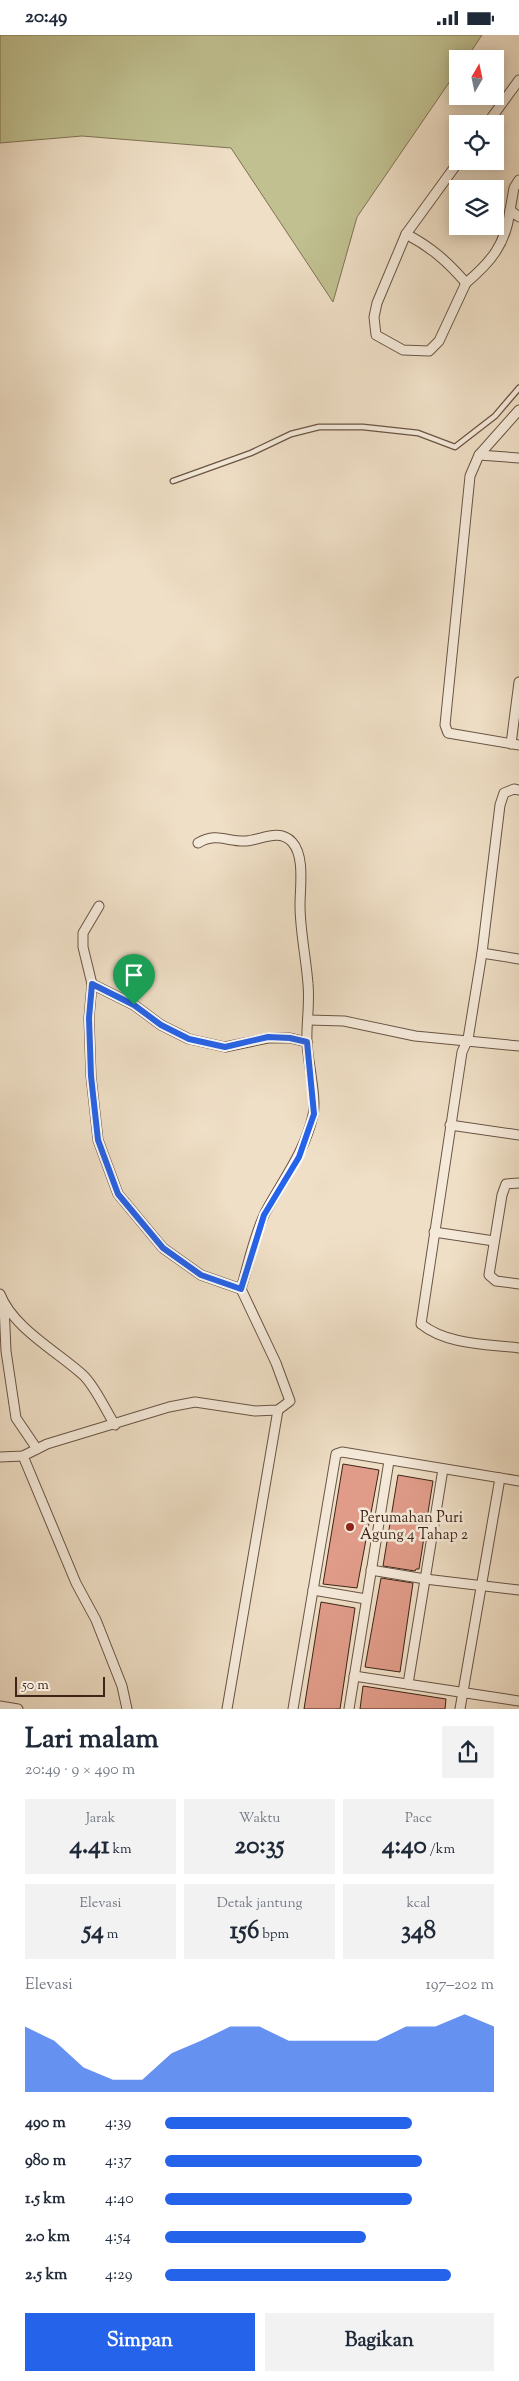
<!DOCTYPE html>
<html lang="id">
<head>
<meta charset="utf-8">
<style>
  :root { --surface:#fff; --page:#f2f2f3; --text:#1f2937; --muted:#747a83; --accent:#2563eb }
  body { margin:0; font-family:"Sorts Mill Goudy",serif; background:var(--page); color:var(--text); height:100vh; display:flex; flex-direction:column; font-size:19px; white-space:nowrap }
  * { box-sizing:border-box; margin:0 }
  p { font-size:16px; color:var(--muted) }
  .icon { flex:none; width:28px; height:28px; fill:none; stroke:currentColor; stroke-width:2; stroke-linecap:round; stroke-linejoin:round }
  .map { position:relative; height:1674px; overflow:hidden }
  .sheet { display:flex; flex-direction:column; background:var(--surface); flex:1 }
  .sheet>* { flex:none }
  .needle { width:32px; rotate:9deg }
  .tools { position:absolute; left:449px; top:15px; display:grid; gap:10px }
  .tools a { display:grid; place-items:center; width:55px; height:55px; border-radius:0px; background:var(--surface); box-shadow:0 2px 12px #0003; font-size:25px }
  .scale { position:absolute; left:15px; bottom:12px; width:90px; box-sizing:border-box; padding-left:5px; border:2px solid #3e2518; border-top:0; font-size:14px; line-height:18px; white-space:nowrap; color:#3e2518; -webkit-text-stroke:4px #f5eada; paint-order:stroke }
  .pin { position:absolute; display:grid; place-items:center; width:42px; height:42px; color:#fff; margin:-51px -21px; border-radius:50% 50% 50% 0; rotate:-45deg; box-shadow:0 0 5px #0007 }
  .pin .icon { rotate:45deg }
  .round { display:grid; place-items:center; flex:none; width:52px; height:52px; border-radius:0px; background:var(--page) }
  .head { display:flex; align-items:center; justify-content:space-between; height:85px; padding:0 25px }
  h1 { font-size:28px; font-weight:700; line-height:38px }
  .stats { display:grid; grid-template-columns:repeat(3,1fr); gap:8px; height:85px; padding:5px 25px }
  .stats div { display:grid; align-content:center; border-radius:0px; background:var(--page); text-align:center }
  .stats b { font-size:25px; font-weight:700 }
  .stats small { font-size:14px; font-weight:400 }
  .stats p { font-size:14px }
  .chart { height:140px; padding:10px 25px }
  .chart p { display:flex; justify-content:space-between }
  .chart svg { width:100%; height:90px; margin-top:5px; fill:var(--accent); opacity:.7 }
  .action { display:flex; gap:10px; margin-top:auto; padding:10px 25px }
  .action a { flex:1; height:58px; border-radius:0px; background:var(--accent); color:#fff; font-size:20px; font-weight:700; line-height:58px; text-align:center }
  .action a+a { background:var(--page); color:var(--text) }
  ul { padding:0 25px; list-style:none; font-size:16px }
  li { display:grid; grid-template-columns:80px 60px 1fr; align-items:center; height:38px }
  li i { height:12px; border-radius:6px; background:var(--accent) }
  .status { display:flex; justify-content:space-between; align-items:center; height:35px; padding:0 25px; background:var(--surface); direction:ltr }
  .status svg { height:14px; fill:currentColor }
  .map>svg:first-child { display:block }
</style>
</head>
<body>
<div class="status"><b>20:49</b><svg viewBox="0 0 49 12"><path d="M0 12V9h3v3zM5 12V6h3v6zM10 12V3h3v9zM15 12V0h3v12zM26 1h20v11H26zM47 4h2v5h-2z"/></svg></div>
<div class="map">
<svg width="519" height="1674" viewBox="0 0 519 1674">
  <rect width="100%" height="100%" fill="#efdfc6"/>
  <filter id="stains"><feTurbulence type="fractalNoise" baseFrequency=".004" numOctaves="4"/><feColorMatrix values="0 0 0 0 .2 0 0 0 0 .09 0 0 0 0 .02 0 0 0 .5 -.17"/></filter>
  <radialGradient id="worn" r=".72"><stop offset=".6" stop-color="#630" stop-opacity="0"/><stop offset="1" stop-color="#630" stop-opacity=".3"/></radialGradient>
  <!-- green -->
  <polygon fill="#c0c090" stroke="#7f7254" points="0,0 482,0 466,24 458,24 457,36 357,182 333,267 231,113 82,101 0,108"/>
  <!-- building -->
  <g fill="#e09c89" stroke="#3e2518">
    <polygon points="343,1429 379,1435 357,1553 323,1549"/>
    <polygon points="398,1440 433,1446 419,1534 416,1534 415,1536 383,1531"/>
    <polygon points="381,1543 413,1548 400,1637 365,1632"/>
    <polygon points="321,1567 355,1573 340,1674 304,1674"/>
    <polygon points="363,1651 446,1664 445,1674 360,1674"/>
  </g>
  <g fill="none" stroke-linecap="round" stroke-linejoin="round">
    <defs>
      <polyline id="service" points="173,446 251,418 291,399 319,392 363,392 418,398 455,412 495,381 519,353"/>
      <g id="minor">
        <polyline points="487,89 519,45"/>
        <polyline points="459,126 406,199 377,268 374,282 376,300 403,315 429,316 439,306 466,248"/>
        <polyline points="510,175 514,153 519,145"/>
        <path d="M 406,199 C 431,212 448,227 466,248 C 491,227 506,209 510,175 L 519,182"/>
        <polyline points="519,375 479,420 470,441 445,690 448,698 519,710"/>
        <polyline points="479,420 519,423"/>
        <polyline points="511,709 519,647"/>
        <path d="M 519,755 L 514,754 L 504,758 L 500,770 L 482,918 L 468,1004 L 462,1017 L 421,1289 C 447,1310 487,1309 519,1313"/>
        <polyline points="99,871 83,898 83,912 92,949 89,983 91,1041 98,1105 118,1159 163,1213 201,1240 241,1254"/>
        <polyline points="482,918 519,924"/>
        <polyline points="92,949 134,970 161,990 189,1004 225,1012 268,1003 290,1003 307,1007"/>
        <polyline points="309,985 344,986 415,1001 519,1011"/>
        <polyline points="450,1090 519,1100"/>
        <polyline points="519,1148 506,1149 502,1160 489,1240 496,1246 519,1249"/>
        <polyline points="434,1197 494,1206"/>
        <path d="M 0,1259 C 13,1293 58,1317 83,1340 C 95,1351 106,1376 115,1390"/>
        <polyline points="4,1270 6,1316 16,1383 37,1414"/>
        <polyline points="23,1421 76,1548 96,1585 122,1651 127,1674"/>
        <path d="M 0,1422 L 23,1421 L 47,1409 L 169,1372 L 195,1367 L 255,1376 L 278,1375 L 290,1366 L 276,1328 L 241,1254 C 248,1230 254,1201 265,1178 C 282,1146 305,1117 313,1080 C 317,1066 308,1026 307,1009 C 306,989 310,969 308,949 C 306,922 300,896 300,870 C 300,852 305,821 292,807 C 279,793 261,805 246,806 C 227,807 217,797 198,808"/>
        <polyline points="371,1535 425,1544 519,1555"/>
        <polyline points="313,1555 366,1564"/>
        <polyline points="354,1641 519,1666"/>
        <polyline points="408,1649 443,1434"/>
        <polyline points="0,1671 18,1674"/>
        <polyline points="227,1674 278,1375"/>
        <polyline points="293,1674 336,1419 342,1417 519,1446"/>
        <polyline points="349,1674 389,1426"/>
        <polyline points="460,1674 500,1443"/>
      </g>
    </defs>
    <!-- service casing -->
    <use href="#service" stroke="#6a5444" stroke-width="7"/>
    <!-- minor casing -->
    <use href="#minor" stroke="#6a5444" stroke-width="11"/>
    <!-- service -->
    <use href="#service" stroke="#f5eada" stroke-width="4.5"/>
    <!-- minor -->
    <use href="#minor" stroke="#f5eada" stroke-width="9"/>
  </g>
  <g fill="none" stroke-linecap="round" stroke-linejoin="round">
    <defs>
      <polygon id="route" points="92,949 134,970 161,990 189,1004 225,1012 268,1002 290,1003 307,1007 314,1079 299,1122 264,1180 241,1254 201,1240 163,1213 118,1159 98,1105 91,1041 89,983"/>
    </defs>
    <!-- route casing -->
    <use href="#route" stroke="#fff" stroke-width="10"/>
    <!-- route -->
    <use href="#route" stroke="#2563eb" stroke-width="6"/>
  </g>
  <!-- markers -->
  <circle fill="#8f2418" stroke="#f5eada" stroke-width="2" cx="350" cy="1492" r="5"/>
  <g text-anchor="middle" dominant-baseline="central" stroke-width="5" stroke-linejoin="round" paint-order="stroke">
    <!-- poi labels -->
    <g font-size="15" fill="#3e2518" stroke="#f5eada" text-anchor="start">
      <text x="360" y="1483">Perumahan Puri<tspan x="360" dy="17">Agung 4 Tahap 2</tspan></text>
    </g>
  </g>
  <rect width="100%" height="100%" filter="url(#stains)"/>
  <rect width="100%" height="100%" fill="url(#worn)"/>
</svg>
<div class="tools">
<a><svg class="needle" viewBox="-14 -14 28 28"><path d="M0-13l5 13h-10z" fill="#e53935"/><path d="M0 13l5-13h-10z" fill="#747a83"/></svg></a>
<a><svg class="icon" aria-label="locate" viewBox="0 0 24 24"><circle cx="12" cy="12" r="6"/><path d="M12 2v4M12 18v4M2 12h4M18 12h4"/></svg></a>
<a><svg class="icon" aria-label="layers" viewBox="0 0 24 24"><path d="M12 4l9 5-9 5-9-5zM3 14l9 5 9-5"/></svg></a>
</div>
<div class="scale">50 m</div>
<div class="pin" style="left:134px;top:970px;background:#1e9e55"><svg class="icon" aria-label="arrive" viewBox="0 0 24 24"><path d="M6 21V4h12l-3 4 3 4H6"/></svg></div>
</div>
<section class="sheet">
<div class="head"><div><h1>Lari malam</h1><p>20:49 · 9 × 490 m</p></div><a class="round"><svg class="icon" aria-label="share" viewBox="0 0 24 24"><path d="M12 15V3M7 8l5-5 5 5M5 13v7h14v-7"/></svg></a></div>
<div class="stats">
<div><p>Jarak</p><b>4.41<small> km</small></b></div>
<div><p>Waktu</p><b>20:35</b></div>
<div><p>Pace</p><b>4:40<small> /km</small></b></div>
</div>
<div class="stats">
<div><p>Elevasi</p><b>54<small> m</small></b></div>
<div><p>Detak jantung</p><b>156<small> bpm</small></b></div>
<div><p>kcal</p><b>348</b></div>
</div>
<div class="chart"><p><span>Elevasi</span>197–202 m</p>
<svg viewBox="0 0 160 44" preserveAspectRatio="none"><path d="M0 44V12L10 19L20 32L30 38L40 38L50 25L60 19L70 12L80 12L90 19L100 19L110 19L120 19L130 12L140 12L150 6L160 12V44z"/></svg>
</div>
<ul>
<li><b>490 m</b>4:39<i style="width:75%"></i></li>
<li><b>980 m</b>4:37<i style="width:78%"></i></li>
<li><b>1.5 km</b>4:40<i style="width:75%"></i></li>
<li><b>2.0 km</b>4:54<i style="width:61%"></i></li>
<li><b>2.5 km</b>4:29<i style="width:87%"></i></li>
</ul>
<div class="action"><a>Simpan</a><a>Bagikan</a></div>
</section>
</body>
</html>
